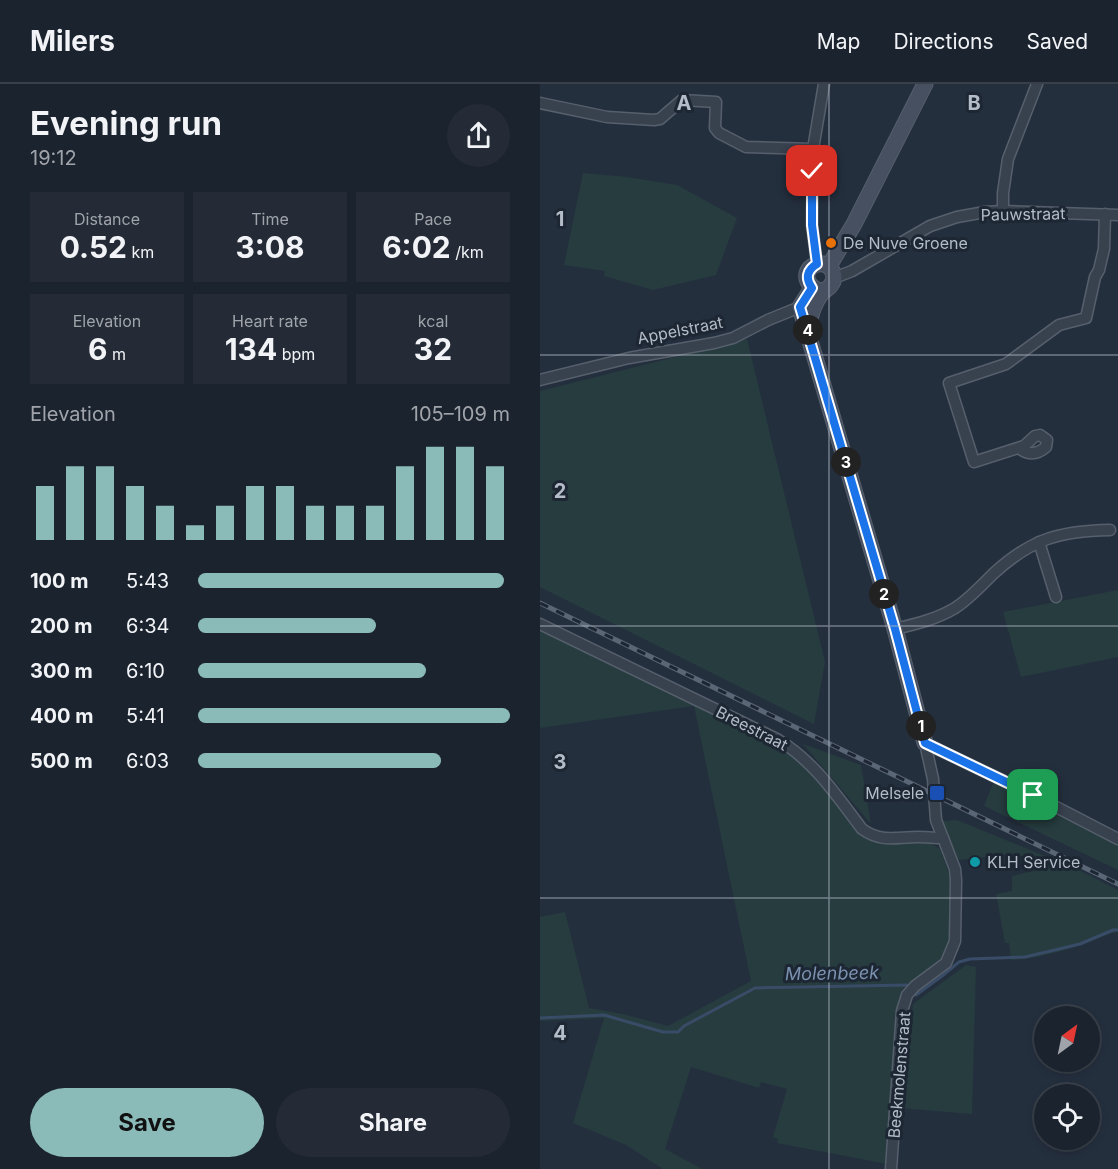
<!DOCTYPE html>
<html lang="en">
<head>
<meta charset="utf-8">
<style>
  :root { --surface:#1b232e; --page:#242b36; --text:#f1f3f6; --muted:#a0a4aa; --line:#39404a; --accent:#8bbbb9 }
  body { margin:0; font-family:Inter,sans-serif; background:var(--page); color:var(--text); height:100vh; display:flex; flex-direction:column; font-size:22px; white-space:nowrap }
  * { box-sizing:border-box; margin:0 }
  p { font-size:20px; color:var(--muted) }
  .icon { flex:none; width:33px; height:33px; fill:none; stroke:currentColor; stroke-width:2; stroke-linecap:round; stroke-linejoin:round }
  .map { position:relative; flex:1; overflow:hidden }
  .sheet { display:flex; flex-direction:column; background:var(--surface); width:540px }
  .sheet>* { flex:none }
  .needle { width:39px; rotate:33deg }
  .tools { position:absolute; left:494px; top:922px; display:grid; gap:12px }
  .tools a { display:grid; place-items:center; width:66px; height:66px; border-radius:50%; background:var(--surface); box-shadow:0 3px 9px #0003,0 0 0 2px var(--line); font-size:30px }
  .pin { position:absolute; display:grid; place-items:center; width:51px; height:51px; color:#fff; margin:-26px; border-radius:12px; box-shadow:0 3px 9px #0006 }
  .km { position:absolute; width:30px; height:30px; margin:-15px; border-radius:50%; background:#222; color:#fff; font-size:16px; line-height:30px; text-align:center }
  .round { display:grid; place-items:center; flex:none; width:63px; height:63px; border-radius:32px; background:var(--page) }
  .overview { display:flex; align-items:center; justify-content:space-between; height:102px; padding:0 30px }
  h1 { font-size:33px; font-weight:700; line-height:45px }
  .metrics { display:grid; grid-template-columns:repeat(3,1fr); gap:9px; height:102px; padding:6px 30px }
  .metrics div { display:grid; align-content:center; border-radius:0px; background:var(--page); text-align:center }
  .metrics b { font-size:30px; font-weight:700 }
  .metrics small { font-size:16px; font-weight:400 }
  .metrics p { font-size:16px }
  .chart { height:168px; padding:12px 30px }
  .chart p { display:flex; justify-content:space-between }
  .chart svg { width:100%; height:108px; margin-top:6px; stroke:var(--accent); stroke-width:6 }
  .cta { display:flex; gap:12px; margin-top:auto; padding:12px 30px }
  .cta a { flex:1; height:69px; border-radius:36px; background:var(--accent); color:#111; font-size:24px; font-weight:700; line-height:69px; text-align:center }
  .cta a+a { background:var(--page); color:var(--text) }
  ul { padding:0 30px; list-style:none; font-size:20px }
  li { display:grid; grid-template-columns:96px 72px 1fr; align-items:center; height:45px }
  li i { height:15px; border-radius:8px; background:var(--accent) }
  header { display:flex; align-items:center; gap:36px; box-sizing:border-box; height:84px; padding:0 30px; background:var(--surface); border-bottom:2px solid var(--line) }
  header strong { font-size:28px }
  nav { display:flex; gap:33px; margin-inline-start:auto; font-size:21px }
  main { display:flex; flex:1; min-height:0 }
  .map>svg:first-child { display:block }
</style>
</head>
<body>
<header>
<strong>Milers</strong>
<nav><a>Map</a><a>Directions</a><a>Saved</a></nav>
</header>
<main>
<section class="sheet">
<div class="overview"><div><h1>Evening run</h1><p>19:12</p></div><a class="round"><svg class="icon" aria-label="share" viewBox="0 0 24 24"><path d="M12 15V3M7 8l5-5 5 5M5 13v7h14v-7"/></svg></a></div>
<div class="metrics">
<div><p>Distance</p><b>0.52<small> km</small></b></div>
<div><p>Time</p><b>3:08</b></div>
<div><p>Pace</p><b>6:02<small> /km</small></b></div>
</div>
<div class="metrics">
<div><p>Elevation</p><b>6<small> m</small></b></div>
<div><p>Heart rate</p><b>134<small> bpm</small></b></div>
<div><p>kcal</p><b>32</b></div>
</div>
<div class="chart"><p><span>Elevation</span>105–109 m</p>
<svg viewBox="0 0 160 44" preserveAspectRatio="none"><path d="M5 44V22M15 44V14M25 44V14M35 44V22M45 44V30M55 44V38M65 44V30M75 44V22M85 44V22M95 44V30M105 44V30M115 44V30M125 44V14M135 44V6M145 44V6M155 44V14"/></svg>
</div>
<ul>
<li><b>100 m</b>5:43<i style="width:98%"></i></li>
<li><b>200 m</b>6:34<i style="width:57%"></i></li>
<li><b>300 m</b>6:10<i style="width:73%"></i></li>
<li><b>400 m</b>5:41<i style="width:100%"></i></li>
<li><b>500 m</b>6:03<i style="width:78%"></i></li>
</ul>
<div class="cta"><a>Save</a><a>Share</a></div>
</section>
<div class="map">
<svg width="578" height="1085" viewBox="0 0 578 1085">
  <rect width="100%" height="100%" fill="#242f3e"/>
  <!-- green -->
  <g fill="#263c3f">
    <polygon points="43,89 87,93 137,101 197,134 176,191 113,206 64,192 65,187 24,181"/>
    <polygon points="207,255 285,578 274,640 0,503 0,307"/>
    <polygon points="578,506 578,573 481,593 463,528"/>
    <polygon points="0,545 154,619 258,673 324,753 336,759 390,759 400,765 413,801 409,862 403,874 395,882 370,898 362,906 357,922 347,1080 237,1059 238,1055 233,1053 247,1005 221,998 219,1004 151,983 125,1065 162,1085 123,1085 86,1061 33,1039 64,934 0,937 0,833 25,828 49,924 83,930 128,942 211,897 154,622 0,644"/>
    <polygon points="263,660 321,681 331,740"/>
    <polygon points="454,697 578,760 578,786 444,722"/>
    <path d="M 417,736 L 537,785 L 578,806 L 578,848 L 572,849 C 540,862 506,874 471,876 L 469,859 L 465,859 L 456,810 L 472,807 L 472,792 L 507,784 L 487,772 L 463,771 L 419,776 L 405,746 L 403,737 Z"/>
    <polygon points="426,881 436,883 432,1030 360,1024 373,920"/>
  </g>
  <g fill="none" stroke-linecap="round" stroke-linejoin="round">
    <!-- stream -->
    <g stroke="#394c67" stroke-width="3">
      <polyline points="374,909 376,911 402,892 419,878 430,875 485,873 540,860 573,846 578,846"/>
      <polyline points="0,934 64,931 123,948 138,948 144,942 215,904 367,901 369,903"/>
    </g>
    <defs>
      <g id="street">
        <polyline points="0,19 67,33 114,36 120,35 142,16 176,18 175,44 179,49 206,63 273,65"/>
        <polyline points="463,127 463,109 468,75 497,0"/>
        <polyline points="277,180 272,141 273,65 284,0"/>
        <polyline points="294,194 312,187 390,142 417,133 445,128 463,127 578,131"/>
        <polyline points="0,296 89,274 174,259 193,254 228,236 260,223"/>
        <path d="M 479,364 C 488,371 497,371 506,363 L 507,356 L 500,351 L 495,352 L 484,362 L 434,378 L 409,299 L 466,280 L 519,241 L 546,234 L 555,193 L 559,186 L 564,165 L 565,130"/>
        <polyline points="499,458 516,513"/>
        <path d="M 0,540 L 237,655 C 274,677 296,711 322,745 C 342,759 355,753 378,753 C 386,753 394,754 403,754"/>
        <path d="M 355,545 C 376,540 397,535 415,524 C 428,516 442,501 453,490 C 491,455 519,447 570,446"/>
        <polyline points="385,659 493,711 578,755"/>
        <polyline points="351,1085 362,927 367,911 375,902 406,879 415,857 416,796 415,785 396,736 393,695 385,659"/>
      </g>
      <g id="secondary">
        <polyline points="289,182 314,140 385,0"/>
        <polyline points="272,204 260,223 355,545 385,659"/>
        <path d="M 268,244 C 270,233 274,219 281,210 C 284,205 288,206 291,201 C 297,193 293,182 283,180 C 279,179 273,181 270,184 C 261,194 272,206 282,207"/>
      </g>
    </defs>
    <!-- street casing -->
    <use href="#street" stroke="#565f6c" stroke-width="13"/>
    <!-- secondary casing -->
    <use href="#secondary" stroke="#565f6c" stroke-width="17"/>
    <!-- street -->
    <use href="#street" stroke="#38414e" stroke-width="10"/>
    <!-- secondary -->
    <use href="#secondary" stroke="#465061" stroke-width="15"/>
    <defs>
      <polyline id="rail" points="0,519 578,800"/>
    </defs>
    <!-- rail casing -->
    <use href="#rail" stroke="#5a6575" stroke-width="5"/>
    <!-- rail -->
    <use href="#rail" stroke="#1d2633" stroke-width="3" stroke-dasharray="9" stroke-linecap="butt"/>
  </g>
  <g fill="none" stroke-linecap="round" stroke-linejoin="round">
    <defs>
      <path id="route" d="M 272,87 L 272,141 L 277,180 C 267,186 265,194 272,204 L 260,223 L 355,545 L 385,659 L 493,711"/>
    </defs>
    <!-- route casing -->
    <use href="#route" stroke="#fff" stroke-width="12"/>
    <!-- route -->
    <use href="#route" stroke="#1a73e8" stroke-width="8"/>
  </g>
  <!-- grid -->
  <path fill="none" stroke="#b4bcc9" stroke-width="1.5" stroke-opacity="0.55" d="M 289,0 L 289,1085M 0,271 L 578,271M 0,542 L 578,542M 0,814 L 578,814"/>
  <!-- markers -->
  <circle fill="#e8710a" stroke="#1d2633" stroke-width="2" cx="291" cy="159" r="6"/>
  <rect fill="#1a4fb4" stroke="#1d2633" stroke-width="2" x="389" y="701" width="16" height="16" rx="3"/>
  <circle fill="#0f9aa8" stroke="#1d2633" stroke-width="2" cx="435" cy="778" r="6"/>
  <g text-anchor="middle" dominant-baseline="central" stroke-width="6" stroke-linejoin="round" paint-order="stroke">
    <!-- street labels -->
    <g font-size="16" fill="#b4bcc9" stroke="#1d2633">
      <text transform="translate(483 130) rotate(-1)">Pauwstraat</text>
      <text transform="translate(140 246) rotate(-11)">Appelstraat</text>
      <text transform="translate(212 644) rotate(27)">Breestraat</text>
      <text transform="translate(359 991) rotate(-85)">Beekmolenstraat</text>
    </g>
    <!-- poi labels -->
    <g font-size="16" fill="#b4bcc9" stroke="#1d2633" text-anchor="start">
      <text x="303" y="159">De Nuve Groene</text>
      <text x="384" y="709" text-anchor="end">Melsele</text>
      <text x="447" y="778">KLH Service</text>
    </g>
    <!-- water labels -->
    <g font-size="18" font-style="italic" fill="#7c92b1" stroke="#1d2633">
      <text transform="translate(292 889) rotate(-1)">Molenbeek</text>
    </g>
  </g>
  <g font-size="20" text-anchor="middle" font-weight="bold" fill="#b4bcc9" stroke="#1d2633" stroke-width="6" stroke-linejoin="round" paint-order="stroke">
    <text x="144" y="26">A</text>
    <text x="434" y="26">B</text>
    <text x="20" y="142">1</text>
    <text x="20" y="414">2</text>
    <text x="20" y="685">3</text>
    <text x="20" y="956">4</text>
  </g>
</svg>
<div class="tools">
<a><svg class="needle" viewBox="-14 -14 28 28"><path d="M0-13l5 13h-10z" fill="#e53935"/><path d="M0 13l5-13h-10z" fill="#a0a4aa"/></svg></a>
<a><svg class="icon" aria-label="locate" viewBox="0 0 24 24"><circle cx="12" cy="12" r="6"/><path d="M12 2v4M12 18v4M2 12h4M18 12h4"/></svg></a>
</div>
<div class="pin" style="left:493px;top:711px;background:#1e9e55"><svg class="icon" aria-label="arrive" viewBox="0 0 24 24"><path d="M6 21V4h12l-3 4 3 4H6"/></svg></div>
<div class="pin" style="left:272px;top:87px;background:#d93025"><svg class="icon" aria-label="check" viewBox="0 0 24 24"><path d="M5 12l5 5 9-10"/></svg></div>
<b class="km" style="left:381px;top:642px">1</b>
<b class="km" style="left:344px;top:510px">2</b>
<b class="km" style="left:306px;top:378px">3</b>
<b class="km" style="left:268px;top:246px">4</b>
</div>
</main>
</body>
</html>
